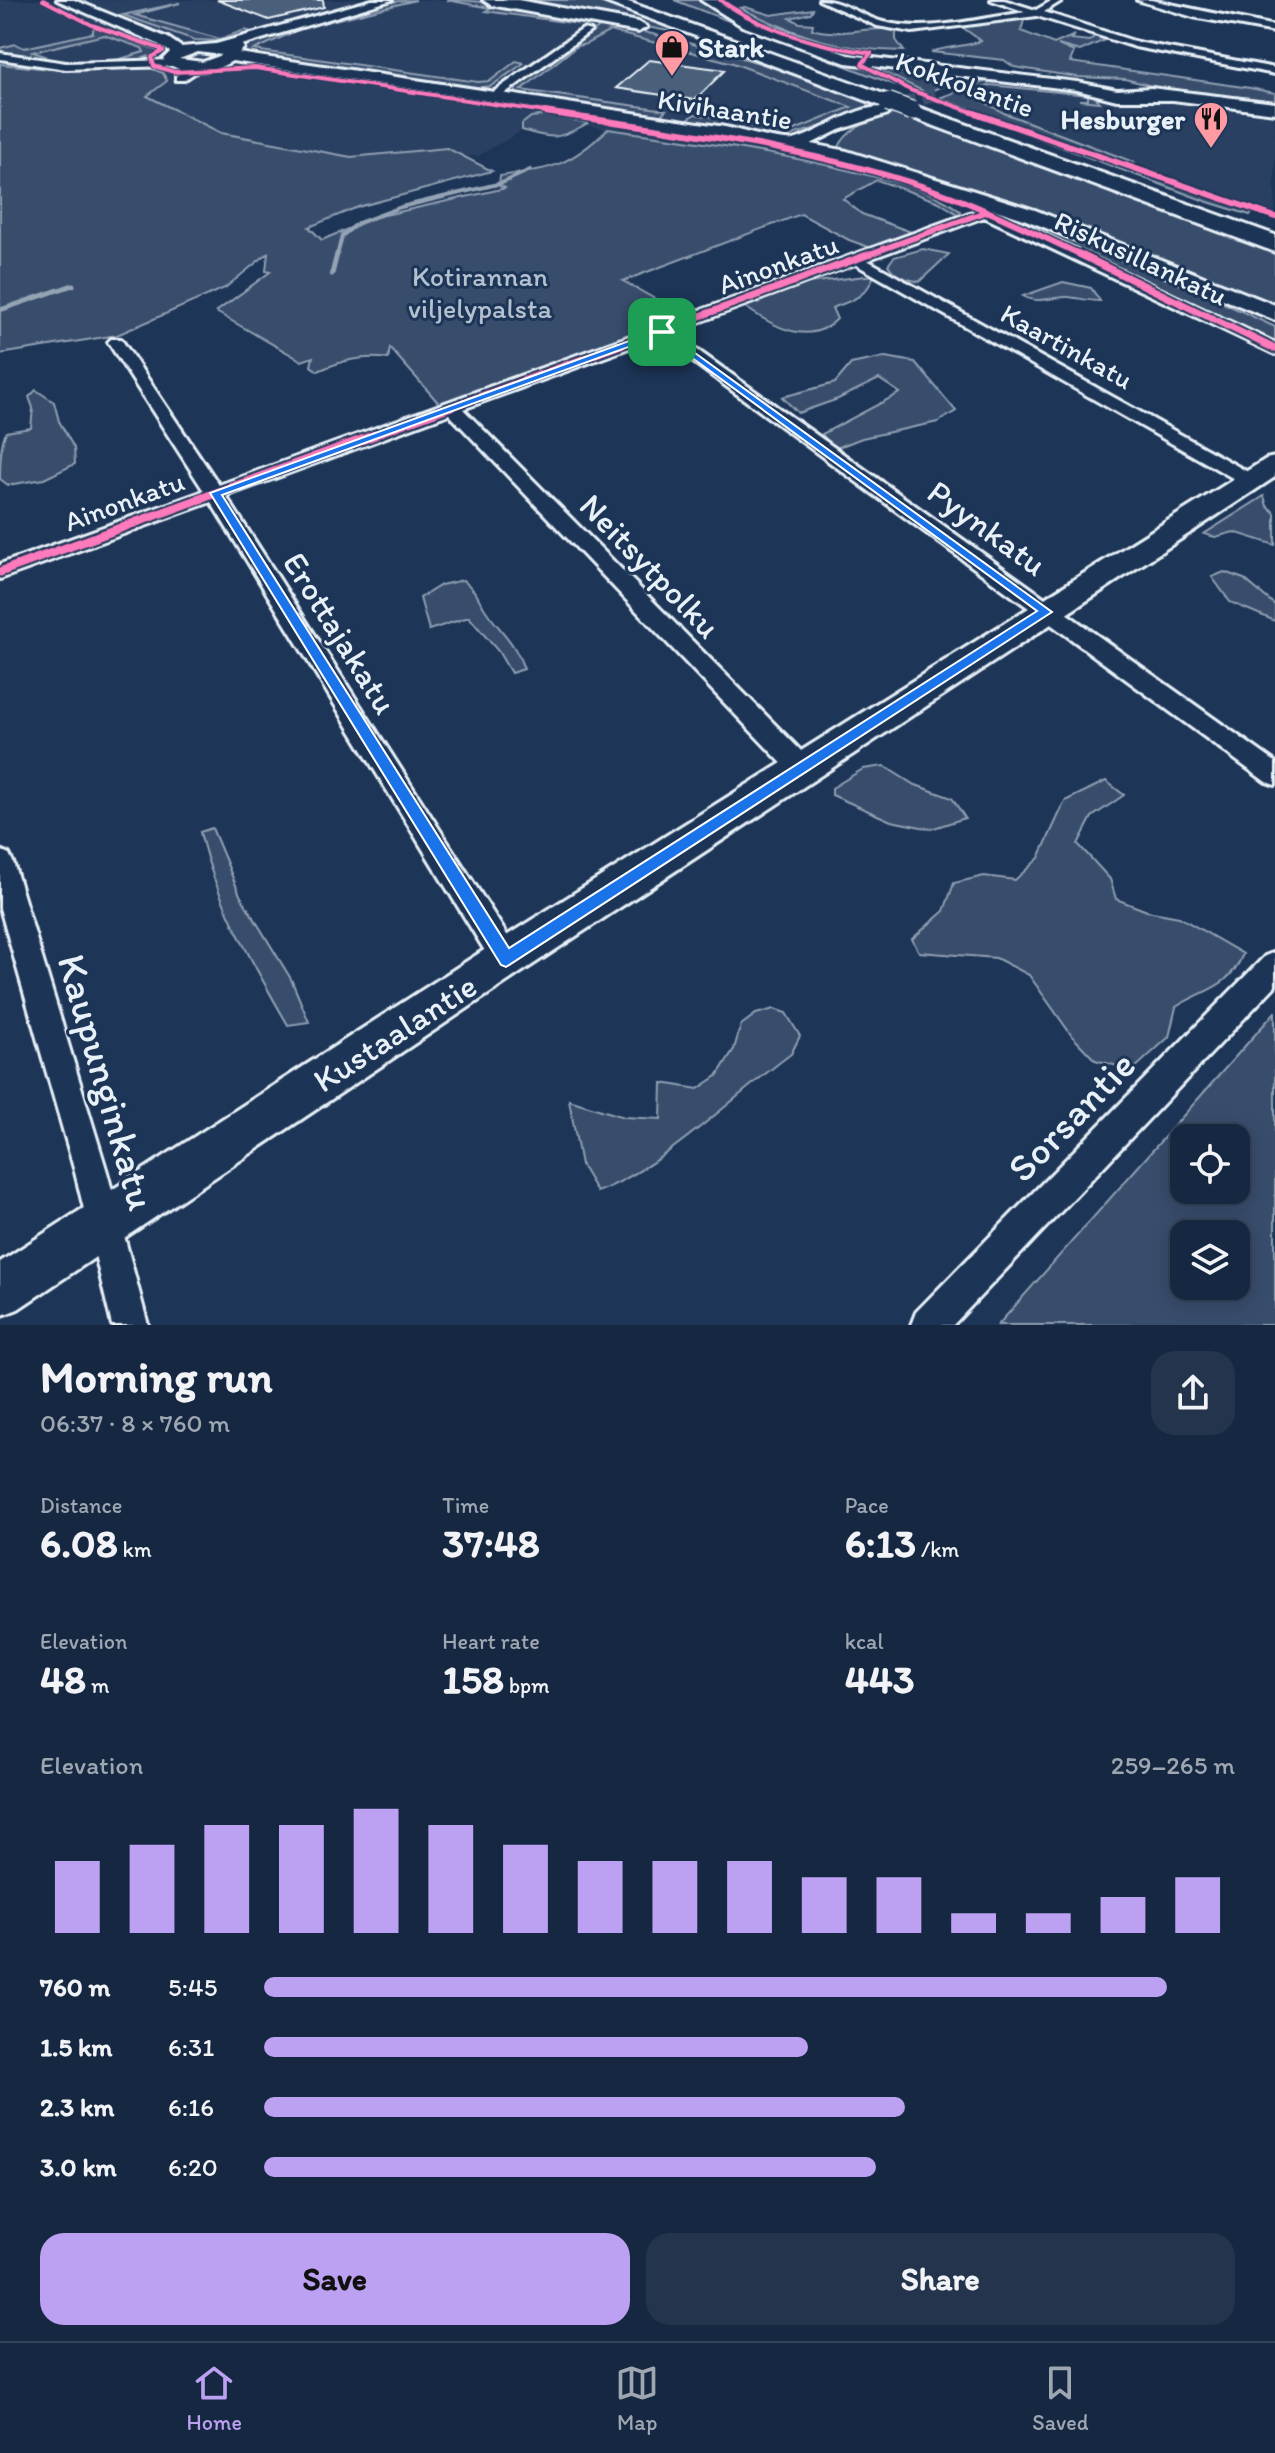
<!DOCTYPE html>
<html lang="en">
<head>
<meta charset="utf-8">
<style>
  :root { --surface:#162841; --page:#23344c; --text:#f1f3f6; --muted:#9ea6b1; --line:#35445a; --accent:#bca0f2 }
  body { margin:0; font-family:Itim,sans-serif; background:var(--page); color:var(--text); height:100vh; display:flex; flex-direction:column; font-size:30px; white-space:nowrap }
  * { box-sizing:border-box; margin:0 }
  p { font-size:26px; color:var(--muted) }
  .icon { flex:none; width:44px; height:44px; fill:none; stroke:currentColor; stroke-width:2; stroke-linecap:round; stroke-linejoin:round }
  .map { position:relative; height:1325px; overflow:hidden }
  .panel { display:flex; flex-direction:column; background:var(--surface); flex:1 }
  .panel>* { flex:none }
  .buttons { position:absolute; left:1170px; top:1124px; display:grid; gap:16px }
  .buttons a { display:grid; place-items:center; width:80px; height:80px; border-radius:16px; background:var(--surface); box-shadow:0 4px 20px #0003,0 0 0 2px var(--line); font-size:40px }
  .pin { position:absolute; display:grid; place-items:center; width:68px; height:68px; color:#fff; margin:-34px; border-radius:16px; box-shadow:0 4px 12px #0006 }
  .round { display:grid; place-items:center; flex:none; width:84px; height:84px; border-radius:24px; background:var(--page) }
  .summary { display:flex; align-items:center; justify-content:space-between; height:136px; padding:0 40px }
  h1 { font-size:44px; font-weight:700; line-height:60px }
  .metrics { display:grid; grid-template-columns:repeat(3,1fr); gap:12px; height:136px; padding:8px 40px }
  .metrics div { display:grid; align-content:center }
  .metrics b { font-size:40px; font-weight:700 }
  .metrics small { font-size:22px; font-weight:400 }
  .metrics p { font-size:22px }
  .chart { height:224px; padding:16px 40px }
  .chart p { display:flex; justify-content:space-between }
  .chart svg { width:100%; height:144px; margin-top:8px; stroke:var(--accent); stroke-width:6 }
  .primary-button { display:flex; gap:16px; margin-top:auto; padding:16px 40px }
  .primary-button a { flex:1; height:92px; border-radius:24px; background:var(--accent); color:#111; font-size:32px; font-weight:700; line-height:92px; text-align:center }
  .primary-button a+a { background:var(--page); color:var(--text) }
  ul { padding:0 40px; list-style:none; font-size:26px }
  li { display:grid; grid-template-columns:128px 96px 1fr; align-items:center; height:60px }
  li i { height:20px; border-radius:10px; background:var(--accent) }
  .menu { display:flex; justify-content:space-around; align-items:center; height:112px; border-top:2px solid var(--line); background:var(--surface); font-size:22px; color:var(--muted) }
  .menu a { display:grid; justify-items:center; gap:4px }
  .menu .selected { color:var(--accent) }
  .map>svg:first-child { display:block }
</style>
</head>
<body>
<div class="map">
<svg width="1275" height="1325" viewBox="0 0 1275 1325">
  <rect width="100%" height="100%" fill="#1d3557"/>
  <filter id="ink" filterUnits="userSpaceOnUse"><feTurbulence type="fractalNoise" baseFrequency=".0125" numOctaves="2"/><feDisplacementMap in="SourceGraphic" scale="16" xChannelSelector="R" yChannelSelector="G"/><feConvolveMatrix kernelMatrix="1 2 1 2 8 2 1 2 1" color-interpolation-filters="sRGB"/></filter>
  <g filter="url(#ink)">
    <!-- built -->
    <g fill="#2a4162">
      <polygon points="0,0 462,0 602,25 610,31 733,63 852,107 795,130 765,154 609,130 547,116 478,156 462,156 447,148 351,157 221,133 146,96 160,88 158,71 150,68 60,70 0,64"/>
      <polygon points="989,80 1084,90 1099,97 1275,111 1275,213 948,96"/>
    </g>
    <!-- green -->
    <g fill="#374d6c" stroke="#909fb2" stroke-width="2" fill-rule="evenodd">
      <path d="M 416,0 L 302,28 L 254,50 L 478,82 L 490,81 L 516,61 L 524,63 L 491,86 L 474,88 L 237,56 L 238,50 C 269,28 377,0 416,0 Z"/>
      <path d="M 447,0 C 498,0 548,12 598,22 C 696,42 791,70 885,107 L 783,138 L 693,123 L 688,119 L 695,114 L 795,130 L 851,107 L 733,63 L 610,31 L 586,44 L 577,46 L 521,90 L 666,110 L 659,117 L 528,98 L 517,93 L 515,90 L 520,84 L 600,27 L 486,11 L 490,8 Z"/>
      <polygon points="500,0 595,0 701,37"/>
      <polygon points="674,0 701,0 725,16 777,39 858,65 903,88"/>
      <polygon points="180,3 135,15 220,39 245,30 252,32 224,41 195,40 123,15"/>
      <path d="M 745,7 L 771,15 L 813,9 L 811,13 L 790,18 L 800,23 L 813,24 L 812,29 C 842,38 868,25 896,30 L 896,40 L 904,51 C 841,51 796,35 740,8 Z"/>
      <path d="M 1011,20 L 1024,20 L 1021,31 L 1054,44 L 1075,35 L 1071,39 L 1089,41 L 1095,36 L 1107,39 L 1080,51 L 1058,45 L 1074,52 L 1070,62 L 1250,88 L 1275,93 L 1275,101 L 1160,88 L 1125,79 L 1077,77 L 1014,67 L 1004,60 L 931,52 C 949,46 964,47 981,41 L 962,27 Z"/>
      <path d="M 97,28 L 159,51 C 135,66 97,66 67,62 L 113,61 L 144,52 L 142,48 L 104,35 L 33,52 L 45,56 L 42,59 L 0,53 L 0,48 L 16,44 L 24,48 L 93,33 L 93,29 Z"/>
      <path d="M 0,64 L 60,70 L 150,68 L 163,73 L 167,81 L 147,96 L 221,133 L 351,157 L 447,148 L 492,171 L 358,207 L 309,227 L 322,240 L 376,217 L 506,188 L 499,186 L 500,176 C 553,168 568,167 608,129 C 689,141 771,151 851,171 C 888,180 929,187 960,211 L 959,215 L 939,202 L 877,180 L 843,199 L 862,214 L 914,233 L 871,248 L 849,240 L 801,214 L 623,281 L 689,318 L 443,408 L 390,348 L 388,359 C 362,355 341,361 318,371 L 311,366 L 313,357 L 302,361 L 216,312 L 270,272 L 266,271 L 268,253 L 225,288 L 117,335 L 0,354 Z"/>
      <polygon points="866,64 959,75 962,77 927,93"/>
      <polygon points="253,66 707,133 816,154"/>
      <polygon points="989,80 1094,94 1099,102 1079,100 1088,100 1088,95 989,85 970,94 1004,113 1136,163 1128,164 939,98"/>
      <polygon points="927,108 1275,235 1275,238 922,110"/>
      <polygon points="956,108 982,114 1253,212 1250,215 1208,202"/>
      <path d="M 899,112 L 1275,251 L 1275,308 L 1030,209 L 838,149 C 848,124 875,121 899,112 Z"/>
      <path d="M 547,115 L 588,123 C 560,139 553,140 522,130 L 522,124 L 531,117 Z"/>
      <path d="M 829,157 C 984,197 1131,259 1275,327 L 1275,345 L 956,195 Z"/>
      <polygon points="923,249 949,254 919,282 897,276 888,265 894,257"/>
      <path d="M 874,275 C 867,297 851,301 832,308 L 837,319 C 809,348 771,325 745,307 L 808,283 Z"/>
      <path d="M 1063,282 L 1091,288 L 1100,301 C 1089,301 1079,298 1068,297 C 1052,296 1038,305 1023,296 Z"/>
      <polygon points="885,357 915,362 956,411 938,422 862,438 834,449 822,434 900,393 879,379 838,399 798,413 782,397 835,383 851,364"/>
      <path d="M 36,390 L 54,402 L 59,421 L 74,448 L 75,464 L 44,479 L 8,485 L 0,479 C 0,465 0,444 6,432 L 31,428 L 33,408 L 29,397 Z"/>
      <polygon points="1264,496 1267,506 1275,513 1275,545 1234,532 1215,537 1204,534"/>
      <polygon points="1224,572 1244,579 1275,605 1275,621 1230,602 1212,577"/>
      <path d="M 463,580 C 480,594 478,601 489,615 C 506,637 514,642 524,669 L 511,673 L 498,651 L 469,617 L 429,630 L 420,598 L 441,585 Z"/>
      <polygon points="884,766 913,784 952,798 965,818 931,829 891,821 832,795 832,788 863,769"/>
      <path d="M 1106,781 L 1124,795 L 1092,817 L 1078,844 L 1110,879 L 1116,899 L 1147,911 L 1179,917 L 1243,954 C 1228,990 1205,988 1176,1007 L 1169,1037 L 1133,1070 L 1095,1060 L 1072,1036 L 1029,975 L 996,958 L 919,952 L 912,939 L 944,911 L 954,883 L 984,876 L 1015,880 L 1039,858 L 1065,801 Z"/>
      <path d="M 212,828 L 240,895 L 291,979 L 309,1022 L 288,1025 C 253,964 216,901 200,832 Z"/>
      <path d="M 774,1009 L 786,1013 L 800,1036 L 791,1054 C 731,1098 665,1166 597,1192 L 581,1165 L 569,1100 L 624,1117 L 661,1119 L 662,1083 L 698,1089 L 717,1076 L 734,1049 L 741,1025 L 756,1014 Z"/>
      <path d="M 1275,1012 L 1275,1325 L 998,1325 ZM 1236,1138 L 1236,1190 L 1184,1190 L 1184,1138 ZM 1236,1234 L 1236,1286 L 1184,1286 L 1184,1234 Z"/>
    </g>
    <g fill="none" stroke-linecap="round" stroke-linejoin="round">
      <!-- stream-far1 -->
      <polyline stroke="#95a4b5" stroke-width="4" points="337,256 342,236 358,223 401,207 502,183 530,170"/>
      <!-- stream -->
      <g stroke="#95a4b5" stroke-width="5">
        <polyline points="332,274 337,254"/>
        <polyline points="0,310 73,285"/>
      </g>
    </g>
    <!-- building -->
    <g fill="#495e7a" stroke="#e8f1f8" stroke-width="2">
      <polygon points="217,0 323,0 324,7 269,20"/>
      <polygon points="649,60 725,70 695,100 616,88"/>
    </g>
    <g fill="none" stroke-linecap="round" stroke-linejoin="round">
      <!-- secondary-tunnel -->
      <polyline stroke="#3b516f" stroke-width="14" stroke-dasharray="14 7" stroke-linecap="butt" points="882,111 939,93"/>
      <defs>
        <g id="street">
          <path d="M 819,0 C 842,0 861,16 883,22 C 927,33 981,18 1026,12 L 991,0 L 1004,0 L 1036,10 L 1053,0 L 1063,0 L 1044,12 L 1137,42 L 1275,68 L 1275,74 L 1135,47 L 1037,16 L 912,32 L 877,26 Z"/>
          <polygon points="1137,0 1151,0 1275,26 1275,32 1193,17"/>
          <polygon points="583,29 591,31 497,99 489,99 489,95"/>
          <polygon points="0,53 66,63 172,60 177,63 172,66 66,69 0,59"/>
          <polygon points="197,64 205,66 184,80 176,80 176,76"/>
          <polygon points="980,209 990,209 1275,343 1275,354 984,217 867,260 1257,477 1260,481 1257,485 1245,485 855,264 672,332 1275,762 1275,785 1266,782 659,337 463,409 812,762 815,769 812,776 803,779 794,776 449,414 226,496 516,949 520,959 516,969 506,972 496,969 211,502 0,579 0,564 204,491 108,342 111,339 121,339 219,485"/>
          <polygon points="0,850 9,854 13,862 107,1172 148,1325 112,1325 75,1172 0,908"/>
          <polygon points="1275,952 1275,986 953,1325 911,1325 916,1312 1265,956"/>
        </g>
        <g id="secondary">
          <path d="M 57,0 L 74,0 L 168,38 L 181,47 L 216,44 L 372,0 L 392,0 L 242,45 L 244,48 L 239,53 L 725,127 C 741,130 778,142 793,140 C 820,134 858,102 888,108 L 888,114 L 839,130 L 811,144 L 847,151 L 1035,210 L 1275,305 L 1275,320 L 1021,218 L 837,159 L 725,137 L 232,61 C 213,73 180,77 163,59 L 170,52 L 158,44 ZM 198,52 L 222,55 L 203,62 L 179,59 Z"/>
          <polygon points="701,0 716,0 752,20 848,55 1077,82 1117,90 1151,88 1275,103 1275,113 1173,100 1117,100 1077,90 846,63 742,26"/>
          <polygon points="1275,457 1275,477 520,973 18,1309 0,1316 0,1262 492,945 1266,459"/>
        </g>
        <g id="highway">
          <polygon points="483,0 518,0 638,22 647,27 638,32 491,5"/>
          <polygon points="600,0 623,0 895,98 898,102 888,108 881,106"/>
          <polygon points="912,105 1275,235 1275,252 905,115 902,111"/>
        </g>
      </defs>
      <!-- street casing -->
      <use href="#street" stroke="#e8f1f8" stroke-width="6"/>
      <!-- secondary casing -->
      <use href="#secondary" stroke="#e8f1f8" stroke-width="6"/>
      <!-- highway casing -->
      <use href="#highway" stroke="#e8f1f8" stroke-width="6"/>
      <!-- street -->
      <use href="#street" fill="#1d3557" fill-rule="evenodd"/>
      <!-- secondary -->
      <use href="#secondary" fill="#1d3557" fill-rule="evenodd"/>
      <!-- highway -->
      <use href="#highway" fill="#1d3557" fill-rule="evenodd"/>
      <defs>
        <polyline id="highway-bridge" points="888,102 912,111"/>
      </defs>
      <!-- highway-bridge casing -->
      <use href="#highway-bridge" stroke="#e8f1f8" stroke-width="21" stroke-linecap="butt"/>
      <!-- highway-bridge -->
      <use href="#highway-bridge" stroke="#1d3557" stroke-width="18"/>
      <defs>
        <g id="cycleway-far3">
          <polyline points="43,0 92,25 161,49 163,51 152,57 154,66 174,72 255,68 558,114"/>
          <path d="M 720,0 C 765,31 817,46 871,53"/>
          <polyline points="871,53 862,64 865,66 910,90 978,114"/>
        </g>
        <g id="cycleway-far2">
          <path d="M 544,112 C 681,132 820,148 950,196 C 996,213 1040,236 1084,256"/>
          <polyline points="972,112 1275,217"/>
          <polyline points="864,256 985,212"/>
        </g>
        <g id="cycleway-far1">
          <polyline points="1079,254 1275,349"/>
          <polyline points="369,437 870,254"/>
        </g>
        <polyline id="cycleway" points="0,572 375,435"/>
      </defs>
      <!-- cycleway-far3 casing -->
      <use href="#cycleway-far3" stroke="#1d3557" stroke-width="6"/>
      <!-- cycleway-far2 casing -->
      <use href="#cycleway-far2" stroke="#1d3557" stroke-width="9"/>
      <!-- cycleway-far1 casing -->
      <use href="#cycleway-far1" stroke="#1d3557" stroke-width="11"/>
      <!-- cycleway casing -->
      <use href="#cycleway" stroke="#1d3557" stroke-width="13"/>
      <!-- cycleway-far3 -->
      <use href="#cycleway-far3" stroke="#fd7abc" stroke-width="4"/>
      <!-- cycleway-far2 -->
      <use href="#cycleway-far2" stroke="#fd7abc" stroke-width="6"/>
      <!-- cycleway-far1 -->
      <use href="#cycleway-far1" stroke="#fd7abc" stroke-width="7"/>
      <!-- cycleway -->
      <use href="#cycleway" stroke="#fd7abc" stroke-width="9"/>
    </g>
  </g>
  <!-- route -->
  <path fill="#1a73e8" stroke="#fff" stroke-width="2" fill-rule="evenodd" d="M 662,329 L 1052,612 L 506,967 L 501,965 L 210,493 ZM 661,335 L 1037,611 L 509,948 L 222,495 Z"/>
  <!-- icons -->
  <defs>
    <symbol id="shop-pin" viewBox="-11 -11 22 30"><path d="M0 17L-7.5 6A9.5 9.5 0 1 1 7.5 6Z" fill="#ff9aa2" stroke="#1d3557"/><path d="M-5-2.5h2.3a2.7 3.5 0 0 1 5.4 0H5L5.5 6h-11ZM-1.5-2.5h3a1.5 2.3 0 0 0-3 0Z" fill="#111"/></symbol>
    <symbol id="restaurant-pin" viewBox="-11 -11 22 30"><path d="M0 17L-7.5 6A9.5 9.5 0 1 1 7.5 6Z" fill="#ff9aa2" stroke="#1d3557"/><path d="M-5-6h1v4h1v-4h1v4h1v-4h1v5L-1.5 .5V6h-2V.5L-5-1ZM5-6V6H3V1.5H1.5Q1.5-4 5-6Z" fill="#111"/></symbol>
  </defs>
  <g fill-rule="evenodd">
    <use href="#shop-pin" x="652" y="27" width="40" height="54"/>
    <use href="#restaurant-pin" x="1191" y="99" width="40" height="54"/>
  </g>
  <g text-anchor="middle" dominant-baseline="central" stroke-width="6" stroke-linejoin="round" paint-order="stroke">
    <!-- far-poi labels -->
    <g font-size="28" font-weight="bold" fill="#e8f1f8" stroke="#1d3557" text-anchor="start">
      <text x="698" y="47">Stark</text>
      <text x="1185" y="119" text-anchor="end">Hesburger</text>
    </g>
    <!-- far-street labels -->
    <g font-size="28" fill="#e8f1f8" stroke="#1d3557">
      <text transform="translate(965 84) rotate(20)">Kokkolantie</text>
      <text transform="translate(725 109) rotate(9)">Kivihaantie</text>
      <text transform="translate(1141 258) rotate(25)">Riskusillankatu</text>
      <text transform="translate(778 264) rotate(-20)">Ainonkatu</text>
      <text transform="translate(1067 346) rotate(29)">Kaartinkatu</text>
      <text transform="translate(124 501) rotate(-20)">Ainonkatu</text>
    </g>
    <!-- far-park labels -->
    <g font-size="28" fill="#b3c0ce" stroke="#1d3557">
      <text x="480" y="276">Kotirannan<tspan x="480" dy="32">viljelypalsta</tspan></text>
    </g>
    <!-- street labels -->
    <g font-size="34" fill="#e8f1f8" stroke="#1d3557">
      <text transform="translate(987 528) rotate(36)">Pyynkatu</text>
      <text transform="translate(650 566) rotate(46)">Neitsytpolku</text>
      <text transform="translate(340 633) rotate(58)">Erottajakatu</text>
      <text transform="translate(395 1033) rotate(-33)">Kustaalantie</text>
    </g>
    <!-- near-street labels -->
    <g font-size="40" fill="#e8f1f8" stroke="#1d3557">
      <text transform="translate(107 1082) rotate(74)">Kaupunginkatu</text>
      <text transform="translate(1071 1116) rotate(-46)">Sorsantie</text>
    </g>
  </g>
</svg>
<div class="buttons">
<a><svg class="icon" aria-label="locate" viewBox="0 0 24 24"><circle cx="12" cy="12" r="6"/><path d="M12 2v4M12 18v4M2 12h4M18 12h4"/></svg></a>
<a><svg class="icon" aria-label="layers" viewBox="0 0 24 24"><path d="M12 4l9 5-9 5-9-5zM3 14l9 5 9-5"/></svg></a>
</div>
<div class="pin" style="left:662px;top:332px;background:#1e9e55"><svg class="icon" aria-label="arrive" viewBox="0 0 24 24"><path d="M6 21V4h12l-3 4 3 4H6"/></svg></div>
</div>
<section class="panel">
<div class="summary"><div><h1>Morning run</h1><p>06:37 · 8 × 760 m</p></div><a class="round"><svg class="icon" aria-label="share" viewBox="0 0 24 24"><path d="M12 15V3M7 8l5-5 5 5M5 13v7h14v-7"/></svg></a></div>
<div class="metrics">
<div><p>Distance</p><b>6.08<small> km</small></b></div>
<div><p>Time</p><b>37:48</b></div>
<div><p>Pace</p><b>6:13<small> /km</small></b></div>
</div>
<div class="metrics">
<div><p>Elevation</p><b>48<small> m</small></b></div>
<div><p>Heart rate</p><b>158<small> bpm</small></b></div>
<div><p>kcal</p><b>443</b></div>
</div>
<div class="chart"><p><span>Elevation</span>259–265 m</p>
<svg viewBox="0 0 160 44" preserveAspectRatio="none"><path d="M5 44V22M15 44V17M25 44V11M35 44V11M45 44V6M55 44V11M65 44V17M75 44V22M85 44V22M95 44V22M105 44V27M115 44V27M125 44V38M135 44V38M145 44V33M155 44V27"/></svg>
</div>
<ul>
<li><b>760 m</b>5:45<i style="width:93%"></i></li>
<li><b>1.5 km</b>6:31<i style="width:56%"></i></li>
<li><b>2.3 km</b>6:16<i style="width:66%"></i></li>
<li><b>3.0 km</b>6:20<i style="width:63%"></i></li>
</ul>
<div class="primary-button"><a>Save</a><a>Share</a></div>
</section>
<nav class="menu">
<a class="selected"><svg class="icon" aria-label="home" viewBox="0 0 24 24"><path d="M3 11l9-7 9 7M6 9v11h12V9"/></svg>Home</a>
<a><svg class="icon" aria-label="map" viewBox="0 0 24 24"><path d="M3 6l6-2 6 2 6-2v14l-6 2-6-2-6 2zM9 4v14M15 6v14"/></svg>Map</a>
<a><svg class="icon" aria-label="saved" viewBox="0 0 24 24"><path d="M7 4h10v16l-5-4-5 4z"/></svg>Saved</a>
</nav>
</body>
</html>
